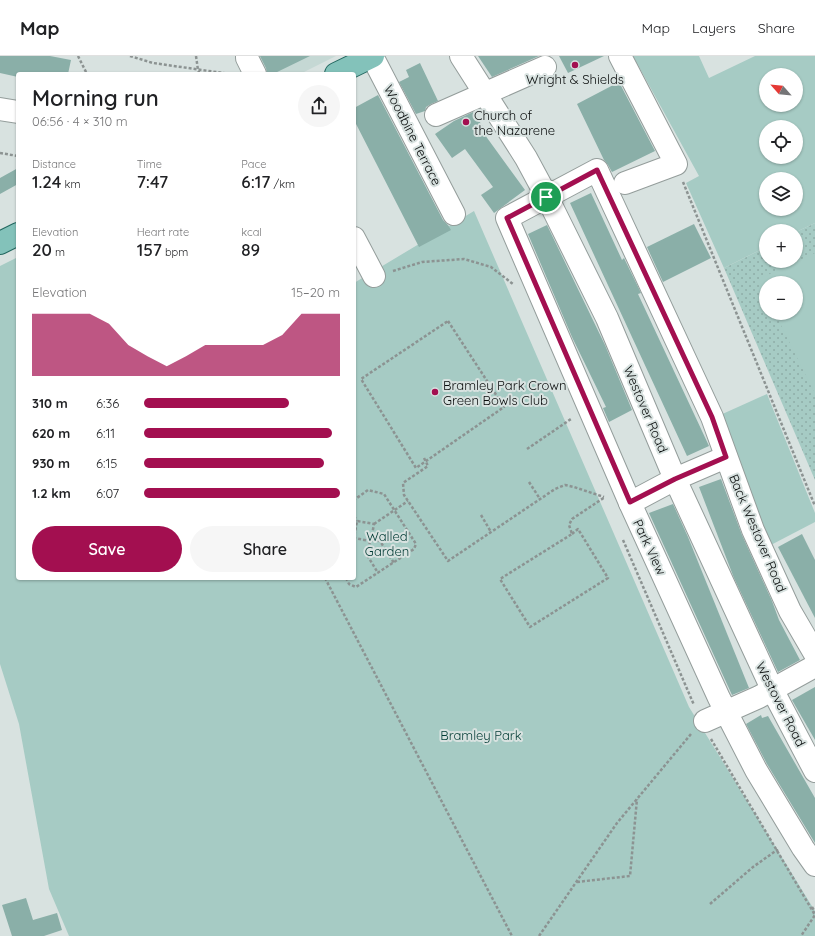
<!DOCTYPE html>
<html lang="en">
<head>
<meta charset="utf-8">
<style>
  :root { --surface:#fff; --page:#f6f6f6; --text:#202124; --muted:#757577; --line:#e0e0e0; --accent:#a30f50 }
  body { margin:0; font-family:Quicksand,sans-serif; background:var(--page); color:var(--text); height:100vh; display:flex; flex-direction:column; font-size:15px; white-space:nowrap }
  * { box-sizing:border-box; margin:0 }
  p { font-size:13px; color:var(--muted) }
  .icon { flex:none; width:22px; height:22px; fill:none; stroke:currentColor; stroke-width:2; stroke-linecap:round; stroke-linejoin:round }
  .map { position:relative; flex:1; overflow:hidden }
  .sheet { position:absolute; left:16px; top:16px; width:340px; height:508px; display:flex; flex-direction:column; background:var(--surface); border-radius:4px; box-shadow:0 1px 3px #0004 }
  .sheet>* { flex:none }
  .needle { width:26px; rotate:297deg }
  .tools { position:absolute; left:759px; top:12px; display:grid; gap:8px }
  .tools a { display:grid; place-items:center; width:44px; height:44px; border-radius:50%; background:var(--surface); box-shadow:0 1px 3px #0004; font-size:20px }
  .pin { position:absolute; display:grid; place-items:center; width:34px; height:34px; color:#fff; margin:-17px; border:2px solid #fff; border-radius:50%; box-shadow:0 1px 4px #0007 }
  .round { display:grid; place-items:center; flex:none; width:42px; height:42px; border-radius:21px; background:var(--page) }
  .headline { display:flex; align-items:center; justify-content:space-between; height:68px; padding:0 16px }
  h1 { font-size:22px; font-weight:600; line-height:30px }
  .stats { display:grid; grid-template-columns:repeat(3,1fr); gap:6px; height:68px; padding:4px 16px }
  .stats div { display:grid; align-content:center }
  .stats b { font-size:17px; font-weight:600 }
  .stats small { font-size:11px; font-weight:400 }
  .stats p { font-size:11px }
  .chart { height:112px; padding:8px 16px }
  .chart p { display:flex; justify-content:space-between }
  .chart svg { width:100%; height:72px; margin-top:4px; fill:var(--accent); opacity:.7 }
  .primary-button { display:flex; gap:8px; margin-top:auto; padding:8px 16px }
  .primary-button a { flex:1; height:46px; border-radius:24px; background:var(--accent); color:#fff; font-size:16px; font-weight:600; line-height:46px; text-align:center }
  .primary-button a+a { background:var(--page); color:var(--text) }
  ul { padding:0 16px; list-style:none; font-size:13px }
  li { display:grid; grid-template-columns:64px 48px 1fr; align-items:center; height:30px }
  li i { height:10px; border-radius:5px; background:var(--accent) }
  header { display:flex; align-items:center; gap:24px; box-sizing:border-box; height:56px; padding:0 20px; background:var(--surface); border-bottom:1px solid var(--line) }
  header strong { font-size:19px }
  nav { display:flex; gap:22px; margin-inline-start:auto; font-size:14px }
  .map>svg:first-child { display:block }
</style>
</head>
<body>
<header>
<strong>Map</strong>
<nav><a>Map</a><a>Layers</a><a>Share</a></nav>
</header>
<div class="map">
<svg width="815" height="880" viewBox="0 0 815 880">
  <defs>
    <pattern id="grass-dots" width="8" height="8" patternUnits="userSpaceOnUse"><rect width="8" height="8" fill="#a6cbc4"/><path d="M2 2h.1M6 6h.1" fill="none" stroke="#8eada7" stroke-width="1.8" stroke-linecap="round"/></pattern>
  </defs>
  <rect width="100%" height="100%" fill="#d8e2e0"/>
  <!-- built -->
  <polygon fill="#c5d8d4" points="240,0 336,0 300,18 249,18"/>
  <!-- grass -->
  <path fill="url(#grass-dots)" fill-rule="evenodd" d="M 815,167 L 815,424 L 724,212 L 766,191 L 766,205 L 796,205 L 796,176 ZM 766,227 L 796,227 L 796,257 L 766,257 Z"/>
  <!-- green -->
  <g fill="#a6cbc4" fill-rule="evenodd">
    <path d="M 633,0 L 699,0 L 709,22 L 755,0 L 815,0 L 815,167 L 796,176 L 796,175 L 766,175 L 766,191 L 724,212 L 686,127 L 699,120 ZM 766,19 L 796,19 L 796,49 L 766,49 ZM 766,71 L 796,71 L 796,101 L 766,101 ZM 766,123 L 796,123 L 796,153 L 766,153 Z"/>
    <polygon points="474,155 689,651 815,855 815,880 69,880 49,833 19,668 0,608 0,210 18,201 18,522 354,522 354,227"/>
    <polygon points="815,197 815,338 775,257 796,257 796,227 766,227 766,238 759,223"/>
    <polygon points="767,338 815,457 815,466 767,491 718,360"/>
  </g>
  <!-- building -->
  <g fill="#8aafa8">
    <polygon points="0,0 50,0 71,4 68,18 18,18 18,21 0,17"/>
    <polygon points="260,0 310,0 273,18 267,18 266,12"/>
    <polygon points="478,0 539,0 492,21"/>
    <polygon points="559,0 604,0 568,17"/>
    <polygon points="420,7 438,45 431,48 426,51 425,55 416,58 399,26 409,21 406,14"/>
    <polygon points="619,26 655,95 612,116 608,109 604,104 577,48"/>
    <polygon points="378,39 443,164 448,169 451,174 419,191 354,64 354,52"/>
    <polygon points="473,56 488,78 485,79 525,134 494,157 481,139 493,131 465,93 452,102 435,78 454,65"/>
    <polygon points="18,112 18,128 0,138 0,122"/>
    <polygon points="591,137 622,204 624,202 641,237 638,238 709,390 687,400 570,147"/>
    <polygon points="694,168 711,202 663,226 647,191"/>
    <polygon points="547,169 605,289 632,354 609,366 603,352 606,351 572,281 528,178"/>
    <polygon points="721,423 742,479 772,545 779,564 800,604 778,616 734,522 699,431"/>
    <polygon points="673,448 688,481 749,632 732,639 649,457"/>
    <polygon points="802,478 815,504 815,562 778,491"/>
    <polygon points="815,631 815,684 792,644"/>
    <polygon points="761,659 762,662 768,660 815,742 815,787 767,708 746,668"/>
    <polygon points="26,842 33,864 57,857 62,874 44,880 12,880 2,849"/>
  </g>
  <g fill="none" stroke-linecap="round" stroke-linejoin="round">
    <defs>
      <g id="minor">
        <polyline points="247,0 247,2 255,18"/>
        <polyline points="372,0 454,158"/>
        <polyline points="461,0 526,102 547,141 607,262 675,423 772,633 815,715"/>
        <polyline points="620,0 676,108 625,127"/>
        <polyline points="0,53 18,56"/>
        <polyline points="436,59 545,11"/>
        <polyline points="354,182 374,220"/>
        <polyline points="630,447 675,423 726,401"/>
        <polyline points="815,598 790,555 753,474 712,361 597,114 507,162 630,447 719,642 756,714 803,792 815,809"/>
        <polyline points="705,665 759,641 815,610"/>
      </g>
      <g id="major">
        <polyline points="336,18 373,0"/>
        <polyline points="0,187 18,178"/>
      </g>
    </defs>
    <!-- minor casing -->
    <use href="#minor" stroke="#949d9b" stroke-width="24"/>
    <!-- major casing -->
    <use href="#major" stroke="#236860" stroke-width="24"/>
    <!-- path -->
    <g stroke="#8c9392" stroke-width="2.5" stroke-dasharray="3 2" stroke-linecap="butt">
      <polyline points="78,0 87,18"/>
      <polyline points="130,0 153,7 230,18"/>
      <polyline points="196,0 198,14 200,18"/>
      <polyline points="0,97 18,100"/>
      <polyline points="683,126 815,450"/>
      <polyline points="393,215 422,206 464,203 491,211 513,228"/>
      <polygon points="448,265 504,351 416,412 361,323"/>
      <polyline points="527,393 571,363"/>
      <polyline points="424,402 428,410 403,427 404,439 448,505 555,433 565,429 574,431 604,441"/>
      <polyline points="529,426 540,443"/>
      <polyline points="481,459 491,476"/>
      <polyline points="354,460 357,465"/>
      <polyline points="374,468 408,445"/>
      <polyline points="572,478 578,473 608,522 530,571 500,523 572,478 569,469 572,463 605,441"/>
      <polyline points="371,484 374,468 357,465 354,482 370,485 371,484 380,485 394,507"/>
      <polyline points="623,484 694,649"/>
      <polyline points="370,485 367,499 378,517"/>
      <polyline points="325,522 512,880"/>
      <polyline points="346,522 349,528 356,531 414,493 416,488 384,438 368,434 354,444"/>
      <polyline points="711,683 815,859 801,880"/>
      <polyline points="577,826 630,820 637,743"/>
      <polyline points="710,848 753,811 777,794 777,795"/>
      <polyline points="812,851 815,856"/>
      <polyline points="539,880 617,767 691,678"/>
    </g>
    <!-- minor -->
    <use href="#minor" stroke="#fff" stroke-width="22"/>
    <!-- major -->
    <use href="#major" stroke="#83c2ba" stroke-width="22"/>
  </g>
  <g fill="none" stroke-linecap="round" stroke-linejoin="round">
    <defs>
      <polygon id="route" points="597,114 712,361 726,401 675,423 630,446 507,162"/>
    </defs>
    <!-- route casing -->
    <use href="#route" stroke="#fff" stroke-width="8"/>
    <!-- route -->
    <use href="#route" stroke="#a30f50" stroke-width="5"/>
  </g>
  <!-- markers -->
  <g fill="#a30f50" stroke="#d8e2e0" stroke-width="1.5">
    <circle cx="575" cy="9" r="4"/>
    <circle cx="466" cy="66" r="4"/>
    <circle cx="435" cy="336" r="4"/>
  </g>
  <g text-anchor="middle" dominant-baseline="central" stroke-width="4" stroke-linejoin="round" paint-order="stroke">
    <!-- poi labels -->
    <g font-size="13" fill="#0a0d0d" stroke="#d8e2e0" text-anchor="start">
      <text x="575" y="23" text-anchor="middle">Wright &amp; Shields</text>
      <text x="474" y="59">Church of<tspan x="474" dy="15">the Nazarene</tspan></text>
      <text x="443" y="329">Bramley Park Crown<tspan x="443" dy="15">Green Bowls Club</tspan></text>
    </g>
    <!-- street labels -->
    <g font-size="13" fill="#0a0d0d" stroke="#d8e2e0">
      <text transform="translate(413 79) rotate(63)">Woodbine Terrace</text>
      <text transform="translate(646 353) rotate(67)">Westover Road</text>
      <text transform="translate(758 477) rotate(67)">Back Westover Road</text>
      <text transform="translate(650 491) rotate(65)">Park View</text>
      <text transform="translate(781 648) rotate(63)">Westover Road</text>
    </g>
    <!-- park labels -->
    <g font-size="13" fill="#003b34" stroke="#d8e2e0">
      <text x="387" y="480">Walled<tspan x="387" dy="15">Garden</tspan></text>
      <text x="481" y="679">Bramley Park</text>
    </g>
  </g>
</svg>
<div class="tools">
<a><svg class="needle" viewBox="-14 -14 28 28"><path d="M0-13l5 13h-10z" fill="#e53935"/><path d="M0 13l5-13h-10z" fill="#757577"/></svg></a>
<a><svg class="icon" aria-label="locate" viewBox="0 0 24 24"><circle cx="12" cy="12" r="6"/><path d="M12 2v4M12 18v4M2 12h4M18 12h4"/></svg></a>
<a><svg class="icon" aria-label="layers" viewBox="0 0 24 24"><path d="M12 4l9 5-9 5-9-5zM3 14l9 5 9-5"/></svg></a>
<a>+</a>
<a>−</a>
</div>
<div class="pin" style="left:546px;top:141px;background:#1e9e55"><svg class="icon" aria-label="arrive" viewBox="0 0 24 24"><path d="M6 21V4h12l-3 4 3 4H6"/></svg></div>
<section class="sheet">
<div class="headline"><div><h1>Morning run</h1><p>06:56 · 4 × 310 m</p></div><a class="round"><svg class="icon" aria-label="share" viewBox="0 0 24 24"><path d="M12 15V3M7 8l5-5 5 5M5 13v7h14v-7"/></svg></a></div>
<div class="stats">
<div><p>Distance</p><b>1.24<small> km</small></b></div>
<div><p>Time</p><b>7:47</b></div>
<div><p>Pace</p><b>6:17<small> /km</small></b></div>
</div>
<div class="stats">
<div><p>Elevation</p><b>20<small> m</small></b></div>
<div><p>Heart rate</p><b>157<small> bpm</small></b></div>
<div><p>kcal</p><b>89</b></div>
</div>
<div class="chart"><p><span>Elevation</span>15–20 m</p>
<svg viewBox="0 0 160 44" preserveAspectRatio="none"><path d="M0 44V6L10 6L20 6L30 6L40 12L50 25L60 32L70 38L80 32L90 25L100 25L110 25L120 25L130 19L140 6L150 6L160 6V44z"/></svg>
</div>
<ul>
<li><b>310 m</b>6:36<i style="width:74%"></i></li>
<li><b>620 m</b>6:11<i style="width:96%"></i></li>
<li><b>930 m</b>6:15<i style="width:92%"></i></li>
<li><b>1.2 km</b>6:07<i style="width:100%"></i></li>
</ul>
<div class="primary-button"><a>Save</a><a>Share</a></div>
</section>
</div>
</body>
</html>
